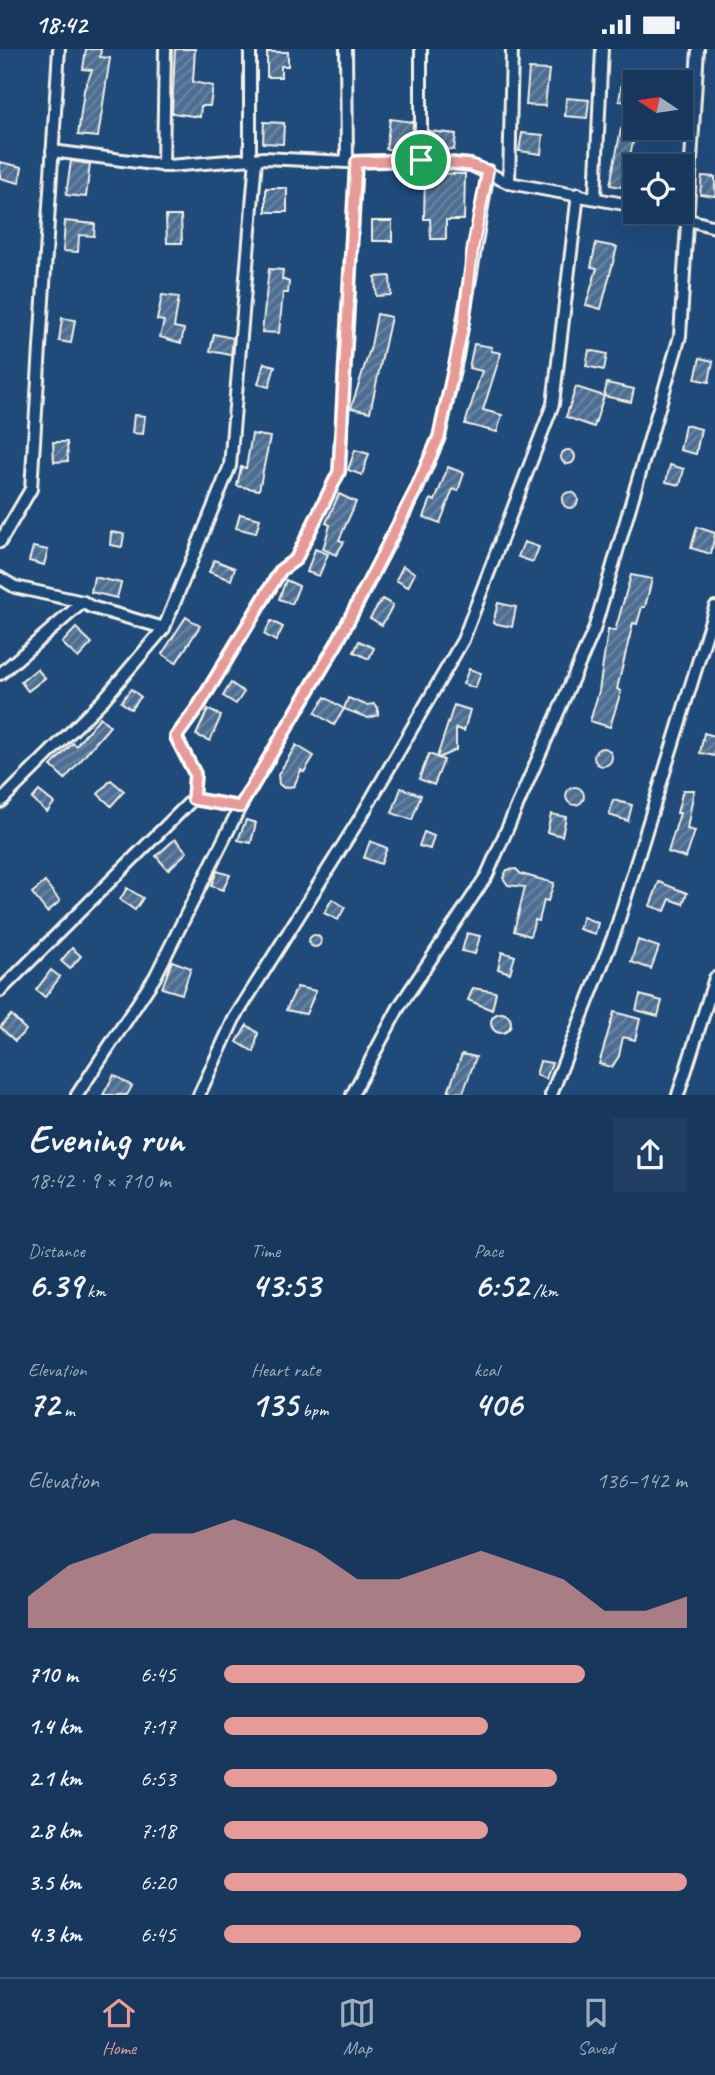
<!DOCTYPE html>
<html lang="en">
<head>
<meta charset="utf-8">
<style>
  :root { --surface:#17385c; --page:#203f62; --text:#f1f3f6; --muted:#9eacbb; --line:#365272; --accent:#e69b98 }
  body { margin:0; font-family:Caveat,sans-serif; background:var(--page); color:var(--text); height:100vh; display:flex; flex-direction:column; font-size:26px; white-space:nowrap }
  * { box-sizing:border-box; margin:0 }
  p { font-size:23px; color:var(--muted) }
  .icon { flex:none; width:38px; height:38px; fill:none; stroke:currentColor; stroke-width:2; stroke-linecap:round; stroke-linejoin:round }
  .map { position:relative; height:1046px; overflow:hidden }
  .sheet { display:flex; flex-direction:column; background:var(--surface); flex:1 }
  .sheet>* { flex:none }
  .needle { width:46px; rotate:283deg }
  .controls { position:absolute; left:623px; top:21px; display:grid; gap:14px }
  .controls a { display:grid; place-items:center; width:70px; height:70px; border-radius:0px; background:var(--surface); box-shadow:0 7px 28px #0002,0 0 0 2px var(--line); font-size:35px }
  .pin { position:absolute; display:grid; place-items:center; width:60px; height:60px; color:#fff; margin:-30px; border:4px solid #fff; border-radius:50%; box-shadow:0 2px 7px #0007 }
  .round { display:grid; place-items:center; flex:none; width:74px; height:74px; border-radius:0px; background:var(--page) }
  .headline { display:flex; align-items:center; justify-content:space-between; height:119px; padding:0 28px }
  h1 { font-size:38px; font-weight:700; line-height:52px }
  .figures { display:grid; grid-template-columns:repeat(3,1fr); gap:10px; height:119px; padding:7px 28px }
  .figures div { display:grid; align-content:center }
  .figures b { font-size:35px; font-weight:700 }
  .figures small { font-size:19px; font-weight:400 }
  .figures p { font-size:19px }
  .chart { height:196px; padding:14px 28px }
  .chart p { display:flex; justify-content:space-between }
  .chart svg { width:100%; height:126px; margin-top:7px; fill:var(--accent); opacity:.7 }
  ul { padding:0 28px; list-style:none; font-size:23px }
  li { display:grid; grid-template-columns:112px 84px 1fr; align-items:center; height:52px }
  li i { height:18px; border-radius:9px; background:var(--accent) }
  .status { display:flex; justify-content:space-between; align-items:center; height:49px; padding:0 35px; background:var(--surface); direction:ltr }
  .status svg { height:19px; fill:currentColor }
  .tabs { display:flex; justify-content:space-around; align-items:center; height:98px; border-top:2px solid var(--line); background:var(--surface); font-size:19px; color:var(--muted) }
  .tabs a { display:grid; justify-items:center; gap:4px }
  .tabs .active { color:var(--accent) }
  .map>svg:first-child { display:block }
</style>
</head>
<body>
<div class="status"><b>18:42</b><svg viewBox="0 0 49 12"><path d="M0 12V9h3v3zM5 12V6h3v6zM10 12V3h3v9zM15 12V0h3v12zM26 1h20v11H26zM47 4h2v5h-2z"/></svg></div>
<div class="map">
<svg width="715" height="1046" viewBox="0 0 715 1046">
  <defs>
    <pattern id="building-hatch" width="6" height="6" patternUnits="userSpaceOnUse" patternTransform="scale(1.75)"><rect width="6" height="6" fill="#4d6e92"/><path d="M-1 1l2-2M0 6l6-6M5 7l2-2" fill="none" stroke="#708aa6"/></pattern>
  </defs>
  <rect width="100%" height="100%" fill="#1f4a7a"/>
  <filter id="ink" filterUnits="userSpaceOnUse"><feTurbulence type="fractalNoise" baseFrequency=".0143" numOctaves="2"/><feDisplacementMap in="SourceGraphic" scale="14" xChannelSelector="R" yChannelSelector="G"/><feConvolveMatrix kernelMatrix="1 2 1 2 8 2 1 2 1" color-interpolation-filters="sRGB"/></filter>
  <g filter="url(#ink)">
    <!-- building -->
    <g fill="url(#building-hatch)" stroke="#f4f1e8" stroke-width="2">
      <polygon points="86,0 101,0 100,8 110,9 98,88 78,86 84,41 92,21 83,20"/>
      <polygon points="175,0 195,0 193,33 213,37 210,57 201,57 200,68 172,64"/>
      <polygon points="267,3 288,3 288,17 281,17 281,28 267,28"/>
      <polygon points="529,20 549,21 545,57 526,56"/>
      <polygon points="623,25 638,28 633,54 619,52"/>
      <polygon points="566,49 589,51 587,69 565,67"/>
      <polygon points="390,70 413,73 411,103 386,100"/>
      <polygon points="264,73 284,74 283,95 263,94"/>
      <polygon points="621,80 636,83 626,120 629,121 626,139 610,136"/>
      <polygon points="429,82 456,85 454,101 429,98"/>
      <polygon points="522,84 543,86 541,105 519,102"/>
      <polygon points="71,112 90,115 86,148 66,146"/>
      <polygon points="0,113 22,118 19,134 0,129"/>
      <polygon points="425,124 465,125 464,171 446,171 446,190 431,190 430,170 424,170"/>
      <polygon points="702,127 715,128 715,147 700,145"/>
      <rect x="266" y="139" width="21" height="24"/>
      <polygon points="166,167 181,167 182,194 167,194"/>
      <polygon points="65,172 95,175 94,187 79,186 78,203 63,202"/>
      <rect x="372" y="172" width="20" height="20"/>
      <polygon points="596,194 617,198 601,260 586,256 597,219 591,218"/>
      <polygon points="269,220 283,221 282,230 289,233 288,244 283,244 279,284 262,283"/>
      <polygon points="390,227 391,246 376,247 375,228"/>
      <polygon points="162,246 179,248 174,278 184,280 181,294 160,288 164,272 157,271"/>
      <polygon points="377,265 391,268 370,363 351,359 371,297"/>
      <polygon points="62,269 75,271 71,294 59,292"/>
      <polygon points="214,285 233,289 231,306 210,302"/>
      <polygon points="474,295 492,298 491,302 501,304 483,361 502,366 497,383 465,375 482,322 469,319"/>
      <polygon points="589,301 607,305 604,321 586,317"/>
      <polygon points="700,309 713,312 709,333 695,330"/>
      <polygon points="264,314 275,317 269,338 258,335"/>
      <polygon points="607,334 634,340 631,353 604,347 594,378 566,368 576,338 604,347"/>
      <polygon points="134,366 145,367 143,385 132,384"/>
      <polygon points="685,376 701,380 696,405 680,401"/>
      <polygon points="252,385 270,388 259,441 237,437 241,418 246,419"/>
      <polygon points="53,393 67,393 68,412 54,413"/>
      <circle cx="568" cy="408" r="7"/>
      <polygon points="355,401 369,405 362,426 348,421"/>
      <polygon points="670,416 684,420 680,436 666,433"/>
      <polygon points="448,418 464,424 458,442 453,440 440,474 424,468 431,450 435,452"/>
      <circle cx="570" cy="451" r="8"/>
      <polygon points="339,445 356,453 339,491 344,493 336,506 323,500 330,476 326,474"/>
      <polygon points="240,465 260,470 256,484 236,479"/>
      <polygon points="697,478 715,484 711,505 691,499"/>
      <polygon points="111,483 124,485 122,498 110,496"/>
      <polygon points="524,493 539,498 533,513 518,508"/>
      <polygon points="33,498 48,501 44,516 29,512"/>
      <polygon points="315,500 328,505 319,527 307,523"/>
      <polygon points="214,511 235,519 231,531 209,523"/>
      <polygon points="403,517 415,524 408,538 396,531"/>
      <polygon points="631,526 652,530 645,558 642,558 637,575 633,574 617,640 621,642 610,678 590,672 599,642 608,581 615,582"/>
      <polygon points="94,528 121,534 117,549 91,543"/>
      <polygon points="286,531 299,537 292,555 279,550"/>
      <polygon points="382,550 393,556 382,576 370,569"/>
      <polygon points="498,554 516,558 512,578 493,574"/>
      <polygon points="186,568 200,577 176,614 162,605"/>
      <polygon points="271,572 283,578 276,592 264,585"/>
      <polygon points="76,579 92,594 78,609 62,594"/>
      <polygon points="359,592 374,599 369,610 354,603"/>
      <polygon points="37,620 45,629 28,642 21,633"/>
      <polygon points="469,620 481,624 475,639 463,635"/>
      <polygon points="231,634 244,643 236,655 223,647"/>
      <polygon points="131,640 141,648 131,660 121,653"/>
      <polygon points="325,648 344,660 334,676 315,664"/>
      <polygon points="348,649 366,656 374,655 378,659 378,666 368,669 344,660"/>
      <polygon points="454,656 470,661 464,682 456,679 456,701 438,709 444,711 434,736 419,730 429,705 437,708"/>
      <polygon points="208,660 221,667 210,692 196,686"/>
      <polygon points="100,668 110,677 65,730 51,717 73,694 76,697"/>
      <polygon points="704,684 715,687 715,707 700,704"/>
      <polygon points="296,696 314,707 304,723 301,721 294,737 284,739 279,735 278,726"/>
      <circle cx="603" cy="708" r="9"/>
      <polygon points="111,731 124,742 111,757 98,745"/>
      <circle cx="575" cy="747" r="9"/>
      <polygon points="401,739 421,746 412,771 392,764"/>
      <polygon points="683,741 694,741 687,780 695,782 686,809 668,803 680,764 677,764"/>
      <polygon points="39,742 54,754 47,763 32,750"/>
      <polygon points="613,751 632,756 628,772 609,766"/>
      <polygon points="551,765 566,768 562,787 547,783"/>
      <polygon points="246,771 256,774 251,794 238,791"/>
      <polygon points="424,783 434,787 430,800 419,797"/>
      <polygon points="175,790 187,803 168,821 156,807"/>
      <polygon points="370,792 387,799 381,815 364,809"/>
      <polygon points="516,820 521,825 554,834 548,852 544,851 539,872 535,871 530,887 514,882 525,838 508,836 503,829 507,821"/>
      <polygon points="217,822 230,826 223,841 211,837"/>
      <polygon points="45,833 60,852 47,863 32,844"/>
      <polygon points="659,833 687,844 683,855 670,850 665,862 650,857"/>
      <polygon points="127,839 143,849 135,861 120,851"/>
      <polygon points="332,850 345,858 338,871 324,864"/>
      <polygon points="583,868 598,874 595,885 579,880"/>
      <polygon points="467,884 480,887 475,905 462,902"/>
      <circle cx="315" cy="892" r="6"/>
      <polygon points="638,891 659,898 651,920 631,913"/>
      <polygon points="72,899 81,907 70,920 61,912"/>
      <polygon points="502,903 515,907 510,924 498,920"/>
      <polygon points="172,912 191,919 182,945 162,939"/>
      <polygon points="51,921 60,928 45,948 36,941"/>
      <polygon points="297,938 316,942 306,965 286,961"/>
      <polygon points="473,939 496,943 492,961 468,951"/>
      <polygon points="640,946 662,952 658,967 636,961"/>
      <polygon points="614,963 640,970 635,991 623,988 619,1007 612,1018 599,1015"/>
      <circle cx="501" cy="974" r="10"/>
      <polygon points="11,966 26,981 15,992 0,978"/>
      <polygon points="247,976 258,984 254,1003 237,993"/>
      <polygon points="462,1005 476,1008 463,1044 448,1043"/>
      <polygon points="540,1012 552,1014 546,1030 536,1026"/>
      <polygon points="114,1026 132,1037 127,1046 103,1046"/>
    </g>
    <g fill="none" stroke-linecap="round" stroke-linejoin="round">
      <defs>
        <g id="street">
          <polyline points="346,0 347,113"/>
          <polyline points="421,0 421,111"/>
          <polyline points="52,102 169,117 264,109 347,113 421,111 471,116 509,134 635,157"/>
          <polyline points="250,111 250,0"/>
          <polyline points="163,117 165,0"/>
          <polyline points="509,134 512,0"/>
          <polyline points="595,148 602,0"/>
          <polyline points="659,163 715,178"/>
          <polyline points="0,493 31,440 59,0"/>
          <polyline points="0,529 15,538 83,553 91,558 164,579"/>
          <polyline points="0,625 83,553"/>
          <polyline points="193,750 240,758"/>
          <polyline points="0,753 103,651 164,579 230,417 256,110"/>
          <polyline points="0,942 193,750 195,725 176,688 198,658 281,521 296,510 339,423 356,113"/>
          <polyline points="77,1046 155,928 240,758 337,594 416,442 439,388 457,308 488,122"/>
          <polyline points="199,1046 234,970 362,766 463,591 553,355 578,145"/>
          <polyline points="352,1046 399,958 487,826 594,581 680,287 698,0"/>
          <polyline points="551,1046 615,883 715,558"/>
          <polyline points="678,1046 715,929"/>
        </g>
      </defs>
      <!-- street casing -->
      <use href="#street" stroke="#f4f1e8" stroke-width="16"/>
      <!-- street -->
      <use href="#street" stroke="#1f4a7a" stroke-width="10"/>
    </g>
  </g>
  <g fill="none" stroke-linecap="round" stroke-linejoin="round" filter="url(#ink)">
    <defs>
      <polygon id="route" points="421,111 471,116 488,122 473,197 464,272 439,388 415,442 337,594 240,758 193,750 195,725 176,688 198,658 281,521 296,510 339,423 356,113"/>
    </defs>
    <!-- route casing -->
    <use href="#route" stroke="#fff" stroke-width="14"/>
    <!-- route -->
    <use href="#route" stroke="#e69b98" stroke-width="9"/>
  </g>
</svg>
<div class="controls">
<a><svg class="needle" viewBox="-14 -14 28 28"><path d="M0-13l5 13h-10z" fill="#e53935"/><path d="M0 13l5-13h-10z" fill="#9eacbb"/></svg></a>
<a><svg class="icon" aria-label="locate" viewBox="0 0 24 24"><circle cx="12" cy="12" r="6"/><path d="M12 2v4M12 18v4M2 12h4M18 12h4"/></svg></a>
</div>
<div class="pin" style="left:421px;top:111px;background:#1e9e55"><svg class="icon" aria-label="arrive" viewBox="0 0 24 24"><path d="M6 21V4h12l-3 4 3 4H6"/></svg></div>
</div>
<section class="sheet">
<div class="headline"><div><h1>Evening run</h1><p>18:42 · 9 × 710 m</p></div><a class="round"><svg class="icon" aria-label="share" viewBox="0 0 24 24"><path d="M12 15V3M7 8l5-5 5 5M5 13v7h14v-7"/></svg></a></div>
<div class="figures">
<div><p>Distance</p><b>6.39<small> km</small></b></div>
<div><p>Time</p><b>43:53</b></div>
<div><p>Pace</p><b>6:52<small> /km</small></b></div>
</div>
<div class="figures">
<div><p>Elevation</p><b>72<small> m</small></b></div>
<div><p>Heart rate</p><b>135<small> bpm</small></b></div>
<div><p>kcal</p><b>406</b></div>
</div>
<div class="chart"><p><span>Elevation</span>136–142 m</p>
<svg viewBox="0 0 160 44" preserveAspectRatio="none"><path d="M0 44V33L10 22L20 17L30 11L40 11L50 6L60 11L70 17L80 27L90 27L100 22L110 17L120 22L130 27L140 38L150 38L160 33V44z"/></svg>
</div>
<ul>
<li><b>710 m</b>6:45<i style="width:78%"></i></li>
<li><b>1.4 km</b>7:17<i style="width:57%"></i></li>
<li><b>2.1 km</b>6:53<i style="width:72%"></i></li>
<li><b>2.8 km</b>7:18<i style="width:57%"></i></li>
<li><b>3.5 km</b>6:20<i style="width:100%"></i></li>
<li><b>4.3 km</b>6:45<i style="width:77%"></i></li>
</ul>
</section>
<nav class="tabs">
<a class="active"><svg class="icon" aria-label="home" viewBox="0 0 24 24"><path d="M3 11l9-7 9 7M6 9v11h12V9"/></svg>Home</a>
<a><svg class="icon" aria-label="map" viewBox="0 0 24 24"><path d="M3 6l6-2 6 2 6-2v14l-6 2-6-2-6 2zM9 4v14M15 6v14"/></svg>Map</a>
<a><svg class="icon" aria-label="saved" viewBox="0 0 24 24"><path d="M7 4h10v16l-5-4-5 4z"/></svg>Saved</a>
</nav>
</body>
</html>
